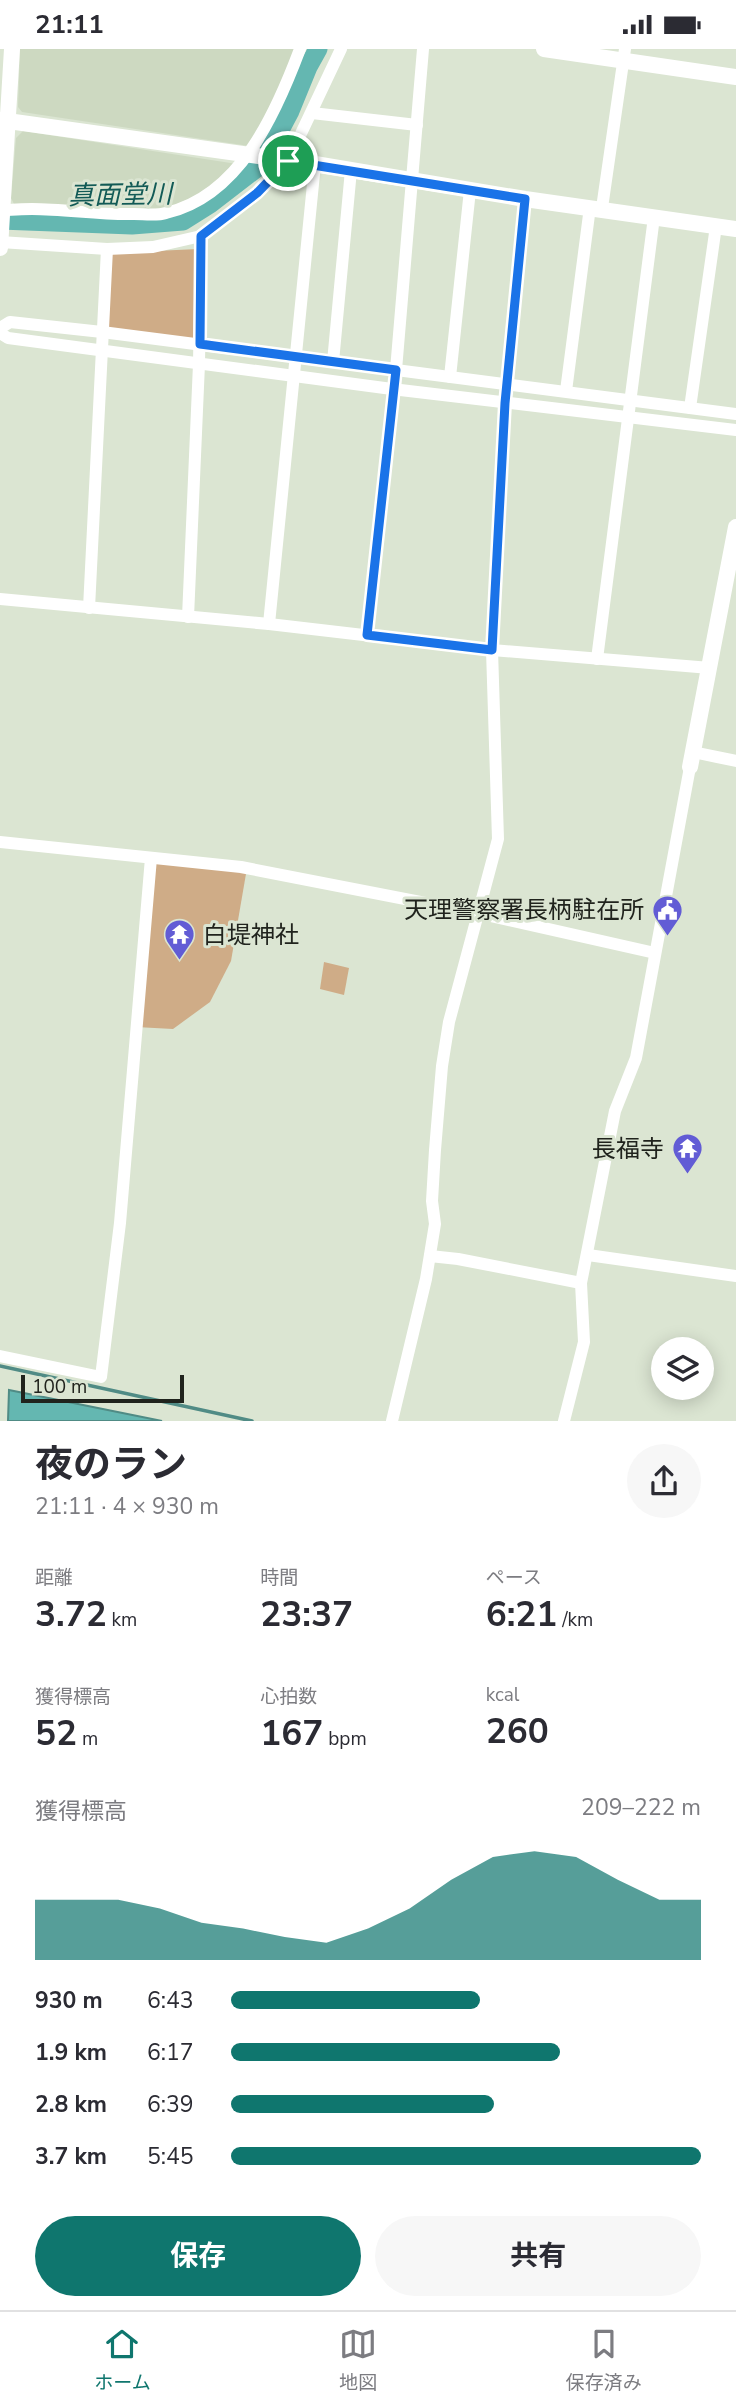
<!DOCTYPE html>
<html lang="ja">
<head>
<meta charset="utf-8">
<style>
  :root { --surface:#fff; --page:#f7f7f7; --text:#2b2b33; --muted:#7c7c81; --line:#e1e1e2; --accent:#0f766e }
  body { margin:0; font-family:"Nunito Sans","Noto Sans JP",sans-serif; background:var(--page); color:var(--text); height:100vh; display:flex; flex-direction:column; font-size:26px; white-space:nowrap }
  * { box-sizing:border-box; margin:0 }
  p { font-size:23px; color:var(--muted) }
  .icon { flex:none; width:38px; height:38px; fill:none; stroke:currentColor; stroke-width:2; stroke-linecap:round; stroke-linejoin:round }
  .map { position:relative; height:1372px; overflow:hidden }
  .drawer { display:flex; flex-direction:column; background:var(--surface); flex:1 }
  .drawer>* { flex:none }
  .buttons { position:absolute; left:651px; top:1288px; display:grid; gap:14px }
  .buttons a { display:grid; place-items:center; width:63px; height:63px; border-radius:50%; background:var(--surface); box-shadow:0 4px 18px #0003; font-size:35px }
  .scale { position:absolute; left:21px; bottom:18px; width:163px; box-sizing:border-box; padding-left:7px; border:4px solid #20231d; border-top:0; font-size:19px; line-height:24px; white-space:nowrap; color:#20231d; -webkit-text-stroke:5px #dbe5d2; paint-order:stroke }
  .pin { position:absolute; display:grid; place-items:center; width:60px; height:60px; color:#fff; margin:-30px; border:4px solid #fff; border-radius:50%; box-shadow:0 2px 7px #0007 }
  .round { display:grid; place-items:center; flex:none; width:74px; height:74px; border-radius:37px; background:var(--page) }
  .head { display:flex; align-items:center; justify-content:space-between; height:119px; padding:0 35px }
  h1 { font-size:38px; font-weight:700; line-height:52px }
  .figures { display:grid; grid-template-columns:repeat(3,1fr); gap:10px; height:119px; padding:7px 35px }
  .figures div { display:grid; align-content:center }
  .figures b { font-size:35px; font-weight:700 }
  .figures small { font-size:19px; font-weight:400 }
  .figures p { font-size:19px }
  .chart { height:196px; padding:14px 35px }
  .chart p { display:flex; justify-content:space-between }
  .chart svg { width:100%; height:126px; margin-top:7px; fill:var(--accent); opacity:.7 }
  .cta { display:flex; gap:14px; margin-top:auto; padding:14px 35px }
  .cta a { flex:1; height:80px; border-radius:42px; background:var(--accent); color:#fff; font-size:28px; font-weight:700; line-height:80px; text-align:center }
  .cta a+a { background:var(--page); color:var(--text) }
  ul { padding:0 35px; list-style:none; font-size:23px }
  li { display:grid; grid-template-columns:112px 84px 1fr; align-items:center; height:52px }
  li i { height:18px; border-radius:9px; background:var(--accent) }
  .status { display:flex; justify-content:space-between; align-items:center; height:49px; padding:0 35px; background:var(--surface); direction:ltr }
  .status svg { height:19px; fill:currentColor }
  .tabs { display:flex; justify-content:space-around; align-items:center; height:98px; border-top:2px solid var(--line); background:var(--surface); font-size:19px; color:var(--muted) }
  .tabs a { display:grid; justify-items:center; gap:4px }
  .tabs .selected { color:var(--accent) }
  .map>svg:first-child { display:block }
</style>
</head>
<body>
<div class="status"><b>21:11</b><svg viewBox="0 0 49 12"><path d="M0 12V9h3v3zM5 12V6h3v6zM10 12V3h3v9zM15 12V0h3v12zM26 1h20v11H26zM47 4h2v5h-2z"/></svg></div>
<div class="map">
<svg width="736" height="1372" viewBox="0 0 736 1372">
  <rect width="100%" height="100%" fill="#dbe5d2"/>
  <!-- built -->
  <g fill="#cdd9c1">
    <polygon points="20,0 296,0 277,45 249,97 22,63 18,58"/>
    <polygon points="23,82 237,115 208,141 171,158 132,162 14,155 11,149 16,89"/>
  </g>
  <!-- green -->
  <g fill="#cfac87">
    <polygon points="198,200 194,290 107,279 112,204"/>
    <polygon points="151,809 247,819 231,912 210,953 173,980 136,978"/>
    <polygon points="324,913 349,919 344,946 320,940"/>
  </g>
  <!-- water -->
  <polygon fill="#64b7b1" stroke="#508b85" stroke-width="2" points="9,1341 162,1372 8,1372"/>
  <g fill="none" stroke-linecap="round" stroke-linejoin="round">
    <!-- stream -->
    <polyline stroke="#508b85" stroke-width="3.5" points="0,1317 252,1372"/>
    <!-- river -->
    <polyline stroke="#64b7b1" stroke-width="19" points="0,171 132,176 183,172 210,155 262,115 290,62 308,18 318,0"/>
    <!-- minor -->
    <g stroke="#fff" stroke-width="12">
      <polyline points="312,64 417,76"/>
      <polyline points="602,159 625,0"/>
      <path d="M 0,161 C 11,161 22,160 32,160 C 66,160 100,166 134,165 C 144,165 157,167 166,164 C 240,147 276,64 300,0"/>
      <polyline points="0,193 107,200 153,198 201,187 257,144 288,112 341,0"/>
      <polyline points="0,279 10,273 102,283 736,365"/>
      <polyline points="0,284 8,289 392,340 736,381"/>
      <polyline points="333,313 351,121"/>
      <polyline points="450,328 470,141"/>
      <polyline points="566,342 590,158"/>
      <polyline points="690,359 716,177"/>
      <polyline points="0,550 269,575 492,601 710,619"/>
      <polyline points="89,559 107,200"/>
      <polyline points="188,568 199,315 201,187"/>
      <polyline points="269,575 315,115"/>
      <polyline points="367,586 396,321 423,0"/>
      <polyline points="597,610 654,168"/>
      <polyline points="693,703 736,712"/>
      <polyline points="0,793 241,818 477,864 655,904"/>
      <polyline points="588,1206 736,1227"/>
      <polyline points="430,1207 458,1210 581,1234"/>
      <polyline points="0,1307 101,1328 120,1174 151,809"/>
      <polyline points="392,1372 426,1230 435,1175 432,1152 435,1101 442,1017 449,973 498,790 492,601 505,354 525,150"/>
      <polyline points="564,1372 584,1293 581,1234 615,1062 636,1009 690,718"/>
    </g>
    <!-- tertiary -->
    <g stroke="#fff" stroke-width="16">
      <polyline points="544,0 736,28"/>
      <polyline points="0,71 315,115 525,150 736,180"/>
      <polyline points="0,199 12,0"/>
      <polyline points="690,718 736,478"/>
    </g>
  </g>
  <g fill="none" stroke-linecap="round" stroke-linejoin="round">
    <defs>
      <polygon id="route" points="288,112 525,150 505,354 492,601 367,586 396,321 200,295 201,187 257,144"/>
    </defs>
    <!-- route casing -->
    <use href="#route" stroke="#fff" stroke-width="14"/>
    <!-- route -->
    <use href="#route" stroke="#1a73e8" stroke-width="9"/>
  </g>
  <!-- icons -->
  <defs>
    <symbol id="civic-pin" viewBox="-11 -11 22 30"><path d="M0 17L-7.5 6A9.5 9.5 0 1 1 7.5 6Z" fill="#625cd5" stroke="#dbe5d2"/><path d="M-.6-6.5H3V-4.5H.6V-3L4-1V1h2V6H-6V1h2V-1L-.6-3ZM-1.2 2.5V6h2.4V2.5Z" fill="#fff"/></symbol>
    <symbol id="temple-pin" viewBox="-11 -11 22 30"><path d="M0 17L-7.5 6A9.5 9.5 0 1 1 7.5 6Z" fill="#625cd5" stroke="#dbe5d2"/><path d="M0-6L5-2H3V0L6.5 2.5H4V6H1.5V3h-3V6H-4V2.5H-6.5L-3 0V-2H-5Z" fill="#fff"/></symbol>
  </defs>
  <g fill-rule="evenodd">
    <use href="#civic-pin" x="650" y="844" width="35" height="47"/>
    <use href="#temple-pin" x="162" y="868" width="35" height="47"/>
    <use href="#temple-pin" x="670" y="1082" width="35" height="47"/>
  </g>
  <g text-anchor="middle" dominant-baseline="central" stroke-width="6" stroke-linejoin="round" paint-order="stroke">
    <!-- poi labels -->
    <g font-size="24" fill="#20231d" stroke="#dbe5d2" text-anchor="end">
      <text x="644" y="861">天理警察署長柄駐在所</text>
      <text x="203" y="886" text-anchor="start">白堤神社</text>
      <text x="664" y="1100">長福寺</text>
    </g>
    <!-- water labels -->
    <g font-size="26" font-style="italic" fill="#125a56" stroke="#dbe5d2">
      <text transform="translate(120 146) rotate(-1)">真面堂川</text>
    </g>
  </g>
</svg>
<div class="buttons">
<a><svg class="icon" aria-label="layers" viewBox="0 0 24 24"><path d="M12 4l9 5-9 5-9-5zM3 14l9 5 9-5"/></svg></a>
</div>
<div class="scale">100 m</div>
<div class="pin" style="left:288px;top:112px;background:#1e9e55"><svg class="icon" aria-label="arrive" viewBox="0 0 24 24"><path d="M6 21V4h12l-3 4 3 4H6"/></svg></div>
</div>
<section class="drawer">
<div class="head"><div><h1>夜のラン</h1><p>21:11 · 4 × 930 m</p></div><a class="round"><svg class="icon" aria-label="share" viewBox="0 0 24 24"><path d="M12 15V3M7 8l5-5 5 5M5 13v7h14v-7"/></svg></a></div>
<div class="figures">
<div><p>距離</p><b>3.72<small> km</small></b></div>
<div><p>時間</p><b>23:37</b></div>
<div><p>ペース</p><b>6:21<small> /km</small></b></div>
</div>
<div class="figures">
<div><p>獲得標高</p><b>52<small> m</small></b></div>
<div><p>心拍数</p><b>167<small> bpm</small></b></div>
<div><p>kcal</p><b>260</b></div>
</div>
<div class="chart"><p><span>獲得標高</span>209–222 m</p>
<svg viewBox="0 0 160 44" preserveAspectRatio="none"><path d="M0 44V23L10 23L20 23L30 26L40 31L50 33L60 36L70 38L80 33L90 26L100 16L110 8L120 6L130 8L140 16L150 23L160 23V44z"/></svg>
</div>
<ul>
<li><b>930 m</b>6:43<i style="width:53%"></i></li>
<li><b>1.9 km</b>6:17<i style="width:70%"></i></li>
<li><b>2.8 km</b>6:39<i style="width:56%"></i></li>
<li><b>3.7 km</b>5:45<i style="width:100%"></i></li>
</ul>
<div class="cta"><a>保存</a><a>共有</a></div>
</section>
<nav class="tabs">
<a class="selected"><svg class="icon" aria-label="home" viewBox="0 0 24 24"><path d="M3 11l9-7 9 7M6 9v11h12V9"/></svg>ホーム</a>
<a><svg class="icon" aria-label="map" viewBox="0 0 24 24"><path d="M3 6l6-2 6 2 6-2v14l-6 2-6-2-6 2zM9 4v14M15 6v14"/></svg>地図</a>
<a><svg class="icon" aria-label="saved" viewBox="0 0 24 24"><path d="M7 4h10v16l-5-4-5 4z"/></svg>保存済み</a>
</nav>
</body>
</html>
